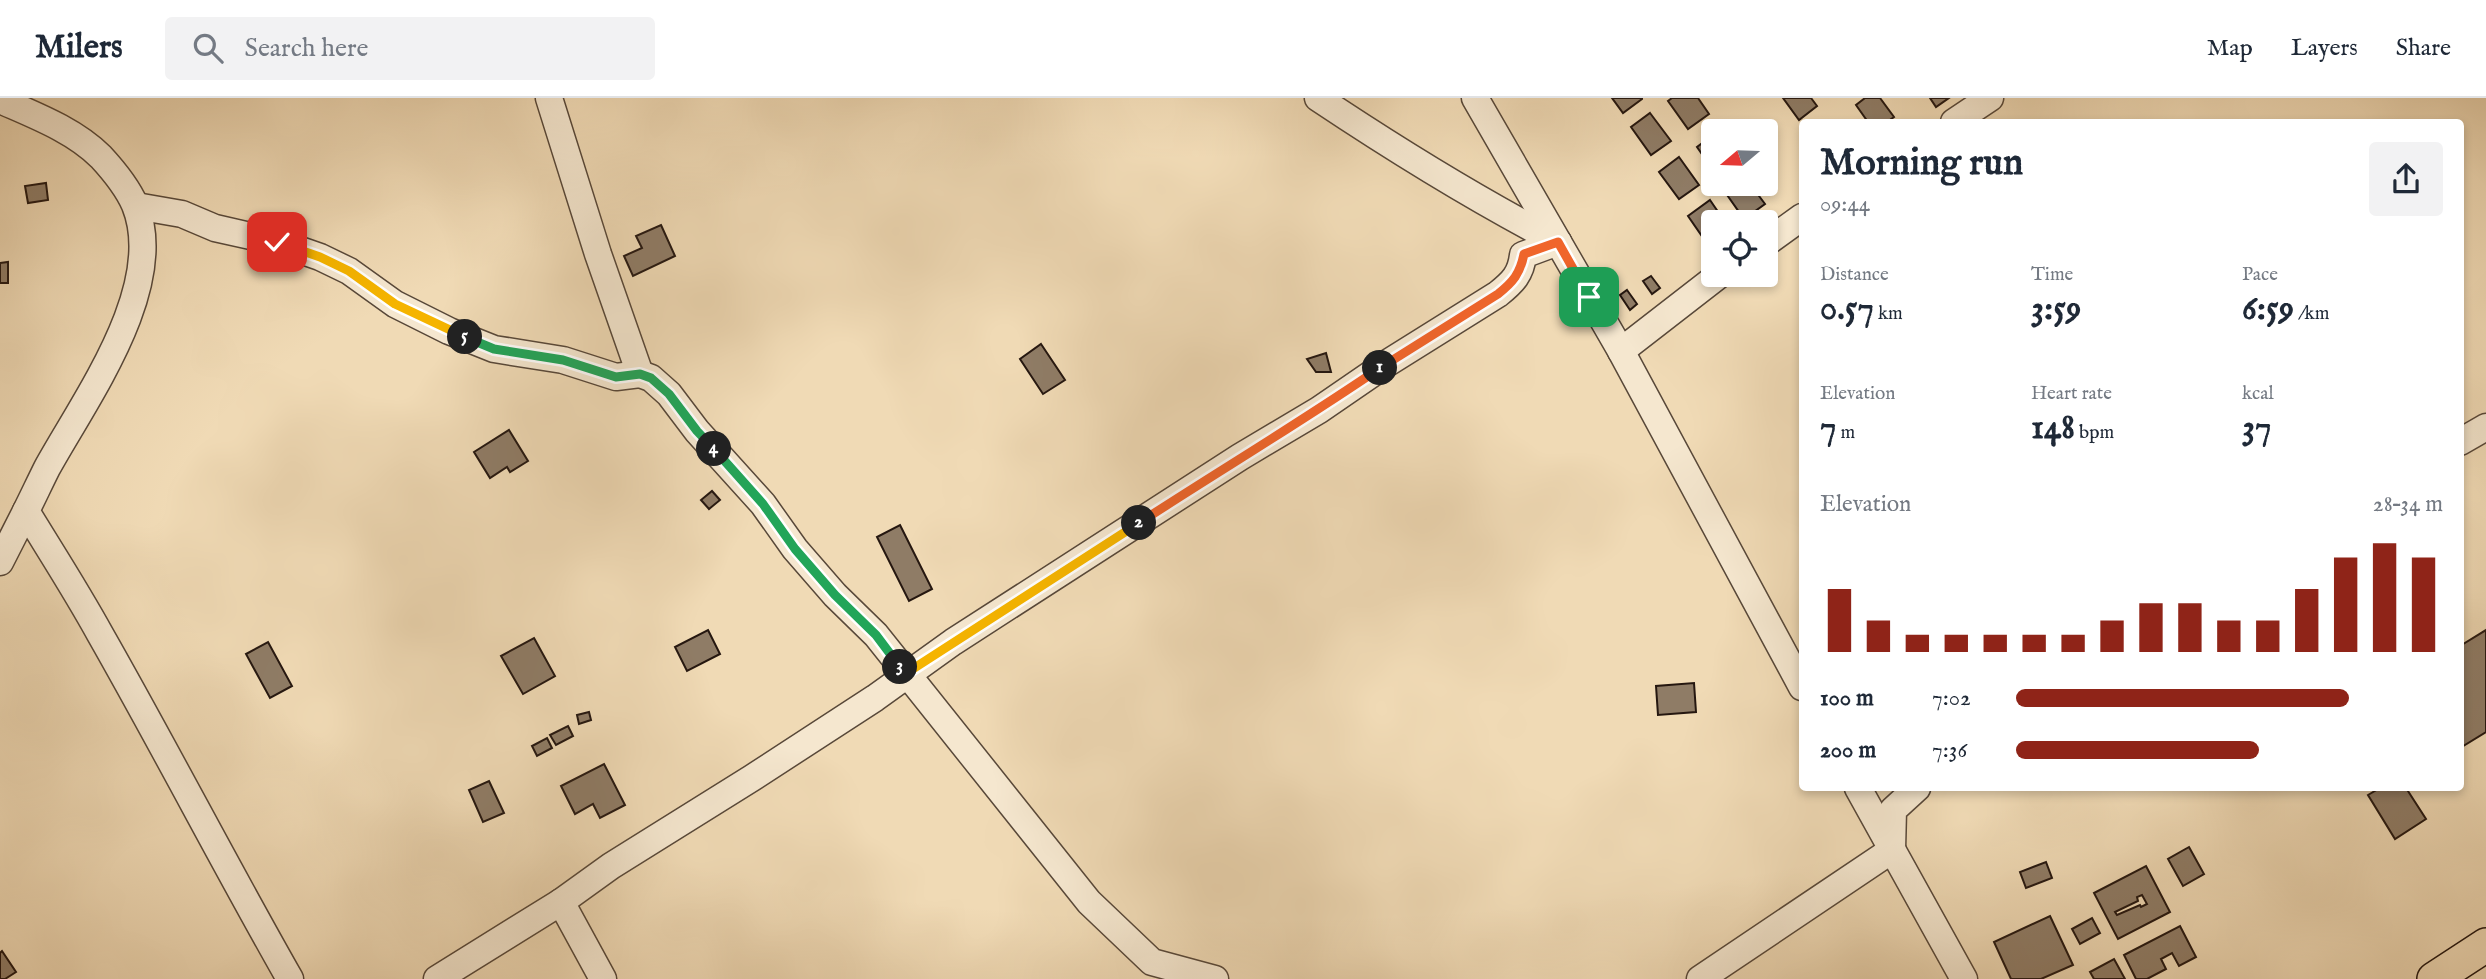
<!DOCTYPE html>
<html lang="en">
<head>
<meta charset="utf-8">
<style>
  :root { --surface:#fff; --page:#f2f2f3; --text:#1f2937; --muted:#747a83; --line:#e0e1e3; --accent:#8f2418 }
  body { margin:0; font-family:"IM FELL English",serif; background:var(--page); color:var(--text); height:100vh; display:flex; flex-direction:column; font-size:26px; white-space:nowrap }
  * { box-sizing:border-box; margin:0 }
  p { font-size:23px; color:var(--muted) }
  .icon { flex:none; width:38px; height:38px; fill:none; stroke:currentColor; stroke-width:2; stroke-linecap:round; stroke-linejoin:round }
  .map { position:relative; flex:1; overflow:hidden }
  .details { position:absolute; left:1799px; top:21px; width:665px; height:672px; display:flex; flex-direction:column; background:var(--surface); border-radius:7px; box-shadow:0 4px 10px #0003 }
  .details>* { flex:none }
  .needle { width:46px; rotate:251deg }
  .fabs { position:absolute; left:1701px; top:21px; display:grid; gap:14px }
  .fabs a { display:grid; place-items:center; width:77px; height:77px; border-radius:7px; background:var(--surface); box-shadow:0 4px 10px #0003; font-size:35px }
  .pin { position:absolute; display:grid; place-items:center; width:60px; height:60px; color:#fff; margin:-30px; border-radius:14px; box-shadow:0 4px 10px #0006 }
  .km { position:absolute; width:35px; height:35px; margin:-18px; border-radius:50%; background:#222; color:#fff; font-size:19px; line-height:35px; text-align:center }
  .round { display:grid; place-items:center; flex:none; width:74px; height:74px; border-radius:7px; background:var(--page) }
  .summary { display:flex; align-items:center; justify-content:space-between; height:119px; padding:0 21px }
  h1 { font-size:38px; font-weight:700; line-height:52px }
  .metrics { display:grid; grid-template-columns:repeat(3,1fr); gap:10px; height:119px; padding:7px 21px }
  .metrics div { display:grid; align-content:center }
  .metrics b { font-size:35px; font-weight:700 }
  .metrics small { font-size:19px; font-weight:400 }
  .metrics p { font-size:19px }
  .chart { height:196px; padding:14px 21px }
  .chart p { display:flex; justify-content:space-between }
  .chart svg { width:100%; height:126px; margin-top:7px; stroke:var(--accent); stroke-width:6 }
  ul { padding:0 21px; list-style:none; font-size:23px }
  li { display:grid; grid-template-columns:112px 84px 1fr; align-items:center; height:52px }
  li i { height:18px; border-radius:9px; background:var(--accent) }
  header { display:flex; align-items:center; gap:42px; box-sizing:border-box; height:98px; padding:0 35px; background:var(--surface); border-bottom:2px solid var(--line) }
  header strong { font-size:33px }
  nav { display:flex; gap:38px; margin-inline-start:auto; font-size:24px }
  .search { width:490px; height:63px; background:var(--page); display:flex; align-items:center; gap:18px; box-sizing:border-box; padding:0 24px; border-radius:7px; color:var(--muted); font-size:26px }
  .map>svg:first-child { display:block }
</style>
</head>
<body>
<header>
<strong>Milers</strong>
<div class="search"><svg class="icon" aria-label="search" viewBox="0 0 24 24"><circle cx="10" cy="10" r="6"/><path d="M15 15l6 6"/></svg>Search here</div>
<nav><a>Map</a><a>Layers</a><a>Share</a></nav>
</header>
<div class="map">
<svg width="2486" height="881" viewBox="0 0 2486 881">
  <rect width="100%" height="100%" fill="#f0dab5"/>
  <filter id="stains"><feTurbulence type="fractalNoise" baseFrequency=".00286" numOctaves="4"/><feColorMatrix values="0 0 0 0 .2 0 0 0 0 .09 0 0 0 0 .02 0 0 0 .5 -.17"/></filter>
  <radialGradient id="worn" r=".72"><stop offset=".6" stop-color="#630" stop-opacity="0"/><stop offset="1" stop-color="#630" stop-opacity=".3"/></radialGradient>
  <!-- building -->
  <g fill="#8f7c66" stroke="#251710" stroke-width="2" fill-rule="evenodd">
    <polygon points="1612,0 1642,0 1642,1 1623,15"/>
    <polygon points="1672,0 1698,0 1709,16 1688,31 1668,3"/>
    <polygon points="1783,0 1811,0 1817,8 1799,22"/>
    <polygon points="1865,0 1880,0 1894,19 1887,24 1868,24 1856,7"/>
    <polygon points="1930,0 1949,0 1936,9"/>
    <polygon points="1650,15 1671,43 1651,57 1631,29"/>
    <polygon points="1713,37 1713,72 1697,49"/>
    <polygon points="1679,59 1699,87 1679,101 1659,74"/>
    <polygon points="46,85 48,102 28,105 25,88"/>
    <polygon points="1736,86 1750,86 1765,106 1744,121 1725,94"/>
    <polygon points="1710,102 1725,124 1713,124 1713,139 1706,144 1688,118"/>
    <polygon points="661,127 675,158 633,178 624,158 642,150 636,138"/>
    <polygon points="8,164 8,185 0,185 0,165"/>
    <polygon points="1651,178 1660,190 1652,196 1643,183"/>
    <polygon points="1627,192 1637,206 1630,212 1620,197"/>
    <polygon points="1041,246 1065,282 1043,296 1020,261"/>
    <polygon points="1326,255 1331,274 1316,274 1307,261"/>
    <polygon points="509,332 528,363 510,374 507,369 490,380 474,354"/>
    <polygon points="712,393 720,402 709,411 701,402"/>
    <polygon points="900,427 932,491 909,503 877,439"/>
    <polygon points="708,532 720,556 687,573 675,549"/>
    <polygon points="2486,532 2486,634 2460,650 2460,548"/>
    <polygon points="534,540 555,578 523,596 501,558"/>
    <polygon points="268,544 292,588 270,600 246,556"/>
    <polygon points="1694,585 1696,614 1658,617 1656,588"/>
    <polygon points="589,614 591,622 579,626 577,617"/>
    <polygon points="568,628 573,638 556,647 550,637"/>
    <polygon points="547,640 552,650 537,658 532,648"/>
    <polygon points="604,666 625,707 600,720 593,706 575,716 561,688"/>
    <polygon points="489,683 504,715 483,724 469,692"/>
    <polygon points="2380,690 2406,690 2426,721 2395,741 2368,697"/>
    <polygon points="2189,749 2204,776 2183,788 2168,761"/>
    <polygon points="2046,764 2052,780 2026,790 2020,774"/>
    <path d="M 2146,768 L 2170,814 L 2118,841 L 2094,795 ZM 2142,797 L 2147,806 L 2141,809 L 2140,807 L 2117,817 L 2115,814 L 2138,803 L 2137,799 Z"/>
    <polygon points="2050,818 2073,867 2041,881 2011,881 1994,844"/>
    <polygon points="2092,820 2100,835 2080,846 2072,831"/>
    <polygon points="2180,828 2196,859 2179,868 2172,855 2161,861 2166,871 2147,881 2136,881 2124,857"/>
    <polygon points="2,853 16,874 5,881 0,881 0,855"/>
    <polygon points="2114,861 2125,881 2094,881 2090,874"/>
  </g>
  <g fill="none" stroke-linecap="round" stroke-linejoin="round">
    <defs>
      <g id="minor">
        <polyline points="549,0 598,156 640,276"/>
        <path d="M 1318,0 C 1396,52 1475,101 1558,144"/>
        <polyline points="1475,0 1621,253 1802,589"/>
        <path d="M 0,2 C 34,17 74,32 101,59 C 113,72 128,91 135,107 C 168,189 85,301 47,370 C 40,384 33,399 26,413 C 51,454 77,494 100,536 C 165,650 225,767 290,881"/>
        <polyline points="1954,24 1990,0"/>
        <polyline points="136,108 182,116 215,130 277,144 320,159 349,173 395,206 449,233 494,251 563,262 616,279 640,276 651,280 669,296 697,333 763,406 795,451 835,497 876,537 1089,804 1152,864 1215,881"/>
        <polyline points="1766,145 1802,119"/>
        <polyline points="1621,253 1719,177"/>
        <polyline points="2460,344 2486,329"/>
        <polyline points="0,464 26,413"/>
        <polyline points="1858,690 1964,881"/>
        <polyline points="561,804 603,881"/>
        <path d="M 437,881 L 561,804 L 611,768 L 752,680 L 875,600 L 953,544 L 1240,359 L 1319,312 L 1386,266 L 1498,196 C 1513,184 1521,176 1523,157 L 1558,144"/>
        <polyline points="1700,881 1892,752 1893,712 1917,690"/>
      </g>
      <polyline id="major" points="2434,881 2486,847"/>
    </defs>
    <!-- minor casing -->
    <use href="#minor" stroke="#584839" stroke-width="29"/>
    <!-- major casing -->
    <use href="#major" stroke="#251710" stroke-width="36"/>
    <!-- minor -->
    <use href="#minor" stroke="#f5e7cf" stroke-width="26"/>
    <!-- major -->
    <use href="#major" stroke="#f0dab5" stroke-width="33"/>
  </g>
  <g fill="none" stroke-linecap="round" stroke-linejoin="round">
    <defs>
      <path id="split-1" d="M 1380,270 L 1498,196 C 1513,184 1520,176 1524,156 L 1558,144 L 1589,199"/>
      <path id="split-2" d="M 1139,425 C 1219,373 1301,324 1380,270"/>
      <polyline id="split-3" points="900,569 905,576 1139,425"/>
      <polyline id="split-4" points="714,351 763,406 795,451 835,497 876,537 900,569"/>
      <polyline id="split-5" points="465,239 494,251 563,262 616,279 640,276 651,280 669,296 697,333 714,351"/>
      <polyline id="split-6" points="277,144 320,159 349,173 395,206 465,239"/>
    </defs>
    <!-- split-1 casing -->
    <use href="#split-1" stroke="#fff" stroke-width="14"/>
    <!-- split-2 casing -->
    <use href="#split-2" stroke="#fff" stroke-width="14"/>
    <!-- split-3 casing -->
    <use href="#split-3" stroke="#fff" stroke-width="14"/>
    <!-- split-4 casing -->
    <use href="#split-4" stroke="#fff" stroke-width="14"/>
    <!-- split-5 casing -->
    <use href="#split-5" stroke="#fff" stroke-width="14"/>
    <!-- split-6 casing -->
    <use href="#split-6" stroke="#fff" stroke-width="14"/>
    <!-- split-1 -->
    <use href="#split-1" stroke="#f0652b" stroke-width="9"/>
    <!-- split-2 -->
    <use href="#split-2" stroke="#f0652b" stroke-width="9"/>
    <!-- split-3 -->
    <use href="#split-3" stroke="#f5b400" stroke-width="9"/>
    <!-- split-4 -->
    <use href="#split-4" stroke="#22a559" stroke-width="9"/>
    <!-- split-5 -->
    <use href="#split-5" stroke="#22a559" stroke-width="9"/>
    <!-- split-6 -->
    <use href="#split-6" stroke="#f5b400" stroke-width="9"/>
  </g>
  <rect width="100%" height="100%" filter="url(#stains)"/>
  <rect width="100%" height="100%" fill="url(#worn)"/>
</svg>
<div class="fabs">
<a><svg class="needle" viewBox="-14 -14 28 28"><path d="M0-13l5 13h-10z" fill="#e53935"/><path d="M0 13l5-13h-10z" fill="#747a83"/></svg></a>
<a><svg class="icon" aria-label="locate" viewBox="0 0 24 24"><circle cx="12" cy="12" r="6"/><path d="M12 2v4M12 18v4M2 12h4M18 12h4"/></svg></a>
</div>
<div class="pin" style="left:1589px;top:199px;background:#1e9e55"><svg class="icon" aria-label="arrive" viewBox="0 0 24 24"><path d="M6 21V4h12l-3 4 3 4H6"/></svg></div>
<div class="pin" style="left:277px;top:144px;background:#d93025"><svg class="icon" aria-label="check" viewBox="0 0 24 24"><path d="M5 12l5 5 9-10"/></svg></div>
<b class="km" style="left:1380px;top:270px">1</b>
<b class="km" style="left:1139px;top:425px">2</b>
<b class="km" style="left:900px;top:569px">3</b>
<b class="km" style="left:714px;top:351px">4</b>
<b class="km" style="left:465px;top:239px">5</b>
<section class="details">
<div class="summary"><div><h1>Morning run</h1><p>09:44</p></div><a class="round"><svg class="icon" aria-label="share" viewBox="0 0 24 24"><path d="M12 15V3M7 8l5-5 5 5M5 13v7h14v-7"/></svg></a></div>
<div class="metrics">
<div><p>Distance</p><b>0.57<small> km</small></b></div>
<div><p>Time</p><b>3:59</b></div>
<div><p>Pace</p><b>6:59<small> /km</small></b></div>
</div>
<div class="metrics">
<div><p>Elevation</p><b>7<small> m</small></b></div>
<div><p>Heart rate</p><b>148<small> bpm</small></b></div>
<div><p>kcal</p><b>37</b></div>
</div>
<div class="chart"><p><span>Elevation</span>28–34 m</p>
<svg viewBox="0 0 160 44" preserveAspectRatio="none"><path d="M5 44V22M15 44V33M25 44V38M35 44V38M45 44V38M55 44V38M65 44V38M75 44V33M85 44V27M95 44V27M105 44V33M115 44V33M125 44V22M135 44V11M145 44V6M155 44V11"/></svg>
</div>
<ul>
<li><b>100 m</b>7:02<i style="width:78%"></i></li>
<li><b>200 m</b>7:36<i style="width:57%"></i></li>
</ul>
</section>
</div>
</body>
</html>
